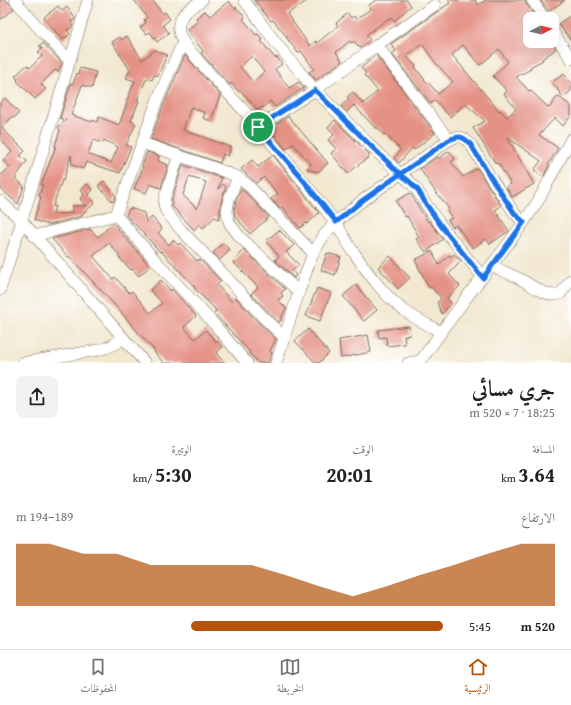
<!DOCTYPE html>
<html lang="ar">
<head>
<meta charset="utf-8">
<style>
  :root { --surface:#fff; --page:#f2f2f2; --text:#202124; --muted:#757577; --line:#e0e0e0; --accent:#b45309 }
  body { margin:0; font-family:"Gentium Book Plus",Amiri,serif; background:var(--page); color:var(--text); direction:rtl; height:100vh; display:flex; flex-direction:column; font-size:15px; white-space:nowrap }
  * { box-sizing:border-box; margin:0 }
  p { font-size:13px; color:var(--muted) }
  .icon { flex:none; width:22px; height:22px; fill:none; stroke:currentColor; stroke-width:2; stroke-linecap:round; stroke-linejoin:round }
  .map { position:relative; height:363px; overflow:hidden; direction:ltr }
  .panel { display:flex; flex-direction:column; background:var(--surface); flex:1 }
  .panel>* { flex:none }
  .needle { width:26px; rotate:83deg }
  .tools { position:absolute; left:523px; top:12px; display:grid; gap:8px }
  .tools a { display:grid; place-items:center; width:36px; height:36px; border-radius:8px; background:var(--surface); box-shadow:0 4px 16px #0002; font-size:20px }
  .pin { position:absolute; display:grid; place-items:center; width:34px; height:34px; color:#fff; margin:-17px; border:2px solid #fff; border-radius:50%; box-shadow:0 1px 4px #0007 }
  .round { display:grid; place-items:center; flex:none; width:42px; height:42px; border-radius:8px; background:var(--page) }
  .overview { display:flex; align-items:center; justify-content:space-between; height:68px; padding:0 16px }
  h1 { font-size:22px; font-weight:800; line-height:30px }
  .stats { display:grid; grid-template-columns:repeat(3,1fr); gap:6px; height:68px; padding:4px 16px }
  .stats div { display:grid; align-content:center }
  .stats b { font-size:20px; font-weight:800 }
  .stats small { font-size:11px; font-weight:400 }
  .stats p { font-size:11px }
  .chart { height:112px; padding:8px 16px }
  .chart p { display:flex; justify-content:space-between }
  .chart svg { width:100%; height:72px; margin-top:4px; fill:var(--accent); opacity:.7 }
  ul { padding:0 16px; list-style:none; font-size:13px }
  li { display:grid; grid-template-columns:64px 48px 1fr; align-items:center; height:30px }
  li i { height:10px; border-radius:5px; background:var(--accent) }
  .tab-bar { display:flex; justify-content:space-around; align-items:center; height:56px; border-top:1px solid var(--line); background:var(--surface); font-size:11px; color:var(--muted) }
  .tab-bar a { display:grid; justify-items:center; gap:2px }
  .tab-bar .on { color:var(--accent) }
  .map>svg:first-child { display:block }
</style>
</head>
<body>
<div class="map">
<svg width="571" height="363" viewBox="0 0 571 363">
  <rect width="100%" height="100%" fill="#fff"/>
  <filter id="ink" filterUnits="userSpaceOnUse"><feTurbulence type="fractalNoise" baseFrequency=".025" numOctaves="2"/><feDisplacementMap in="SourceGraphic" scale="8" xChannelSelector="R" yChannelSelector="G"/><feConvolveMatrix kernelMatrix="1 2 1 2 8 2 1 2 1" color-interpolation-filters="sRGB"/></filter>
  <filter id="wash" filterUnits="userSpaceOnUse"><feTurbulence type="fractalNoise" baseFrequency=".012" numOctaves="4" result="noise"/><feDisplacementMap in="SourceGraphic" scale="16" xChannelSelector="R" yChannelSelector="G"/><feGaussianBlur stdDeviation="0.9" result="paint"/><feColorMatrix in="noise" values="0 0 0 0 0 0 0 0 0 0 0 0 0 0 0 0 0 1.4 0 .05"/><feComposite in="paint" operator="in"/></filter>
  <g filter="url(#wash)">
    <rect width="100%" height="100%" fill="#f2e8d0"/>
    <g id="blocks">
      <!-- building -->
      <g fill="#e59286" fill-rule="evenodd">
        <polygon points="0,0 6,0 14,9 0,20"/>
        <polygon points="134,0 152,0 163,14 165,12 170,19 163,25 169,33 157,42 150,32 146,34 140,27 146,23 144,20 147,17"/>
        <polygon points="254,0 308,0 287,14 310,46 316,41 317,43 338,26 336,23 348,13 351,18 354,16 356,19 371,9 369,5 376,0 407,0 411,6 394,21 392,17 389,19 388,19 366,35 370,40 360,48 354,41 352,43 350,41 336,52 342,61 316,80 309,72 314,69 301,51 298,53 286,37 287,37 273,20 271,21 267,16"/>
        <path d="M 448,0 L 475,0 L 478,5 L 486,0 L 525,0 L 526,4 L 537,19 L 530,19 L 530,41 L 551,41 L 556,49 L 542,59 L 543,60 L 530,67 L 531,69 L 516,77 L 529,91 L 530,90 L 549,108 L 558,96 L 571,106 L 571,116 L 563,126 L 555,118 L 539,135 L 558,148 L 548,165 L 549,166 L 543,177 L 534,170 L 541,161 L 507,137 L 534,184 L 512,197 L 506,187 L 511,184 L 498,163 L 496,164 L 473,128 L 485,121 L 465,104 L 450,117 L 435,100 L 431,104 L 392,54 L 396,51 L 391,44 L 450,3 ZM 422,44 L 435,62 L 453,82 L 438,94 L 428,82 L 427,83 L 415,67 L 416,66 L 406,56 ZM 463,45 L 480,65 L 499,49 L 508,62 L 493,76 L 507,91 L 504,94 L 516,109 L 507,117 L 500,110 L 499,111 L 452,55 Z"/>
        <polygon points="540,0 565,0 549,11"/>
        <path d="M 229,1 L 235,9 L 236,7 L 245,17 L 243,19 L 256,35 L 258,34 L 263,40 L 261,41 L 275,58 L 277,57 L 282,64 L 275,69 L 289,88 L 299,82 L 304,88 L 275,107 L 270,101 L 263,108 L 262,107 L 258,110 L 241,91 L 239,92 L 231,83 L 230,85 L 208,61 L 201,53 L 203,51 L 187,30 L 198,21 L 196,18 L 205,11 L 210,16 ZM 252,56 L 264,72 L 253,82 L 240,67 Z"/>
        <polygon points="58,6 62,11 67,7 75,18 75,19 71,22 73,26 67,30 70,34 62,40 44,17"/>
        <polygon points="571,15 571,40 558,24"/>
        <path d="M 127,36 L 142,60 L 155,50 L 167,55 L 158,76 L 154,75 L 152,80 L 147,78 L 137,100 L 139,101 L 131,121 L 136,124 L 126,145 L 131,147 L 120,173 L 86,162 L 83,169 L 72,165 L 71,155 L 63,181 L 62,180 L 53,206 L 55,206 L 53,214 L 72,213 L 72,206 L 86,206 L 80,199 L 84,194 L 80,190 L 87,184 L 93,190 L 88,195 L 95,203 L 82,214 L 82,216 L 49,225 L 34,220 L 41,197 L 39,196 L 43,185 L 41,185 L 56,146 L 55,146 L 60,130 L 58,127 L 66,120 L 60,118 L 71,83 L 73,84 L 77,73 L 78,74 L 80,68 L 96,72 L 92,88 L 82,85 L 71,115 L 92,122 L 93,120 L 97,122 L 99,117 L 119,125 L 127,103 L 126,102 L 135,81 L 126,78 L 130,70 L 112,42 L 120,37 L 121,40 ZM 93,140 L 103,143 L 104,140 L 118,147 L 111,163 L 88,154 Z"/>
        <polygon points="43,43 62,63 58,72 55,70 41,84 46,89 35,99 17,81 18,80 15,76 27,65 30,68 42,56 38,52 42,48 39,46"/>
        <polygon points="185,55 220,95 211,121 203,118 205,113 191,107 183,130 231,147 228,156 223,154 220,163 151,139 164,104"/>
        <polygon points="376,55 435,133 414,150 412,148 399,163 394,158 401,150 385,134 384,135 377,127 376,129 354,105 347,112 341,106 349,99 347,97 353,92 363,104 378,91 364,75 366,73 361,68"/>
        <polygon points="564,74 571,83 571,91 563,97 552,82"/>
        <polygon points="5,98 19,113 14,118 12,117 2,128 25,151 20,156 27,161 15,178 24,186 18,204 0,188 0,176 10,167 3,161 12,152 0,139 0,103"/>
        <polygon points="288,116 328,163 318,172 307,169 311,164 293,144 286,149 269,129"/>
        <polygon points="335,120 369,154 369,157 357,166 348,174 331,153 336,149 328,140 334,135 328,127"/>
        <polygon points="449,151 455,159 451,162 463,177 477,168 501,206 495,210 509,231 490,244 486,239 473,248 456,225 453,227 448,220 452,218 447,211 449,209 440,197 439,197 420,169 437,157 439,158"/>
        <polygon points="147,152 159,156 158,161 168,165 161,188 150,184 146,193 134,189 143,167 142,166"/>
        <polygon points="273,155 319,213 307,224 306,223 300,228 282,207 280,209 271,199 278,194 264,177 256,183 241,169 252,160 258,167"/>
        <path d="M 183,165 L 222,178 L 218,189 L 223,184 L 226,187 L 222,198 L 220,210 L 220,215 L 219,219 L 215,217 L 203,228 L 199,224 L 194,230 L 172,206 L 172,199 ZM 189,177 L 206,182 L 197,209 L 183,195 Z"/>
        <polygon points="104,181 116,196 113,202 98,186"/>
        <polygon points="241,189 245,192 269,217 250,234 235,216 234,211 236,201"/>
        <polygon points="410,193 428,222 429,221 443,239 426,252 416,239 419,237 407,216 405,217 396,201"/>
        <polygon points="130,208 144,213 146,222 152,217 162,229 158,233 169,245 173,240 178,245 180,243 197,261 199,259 221,281 217,285 232,302 236,298 258,322 276,339 270,351 272,353 268,363 259,363 249,353 250,352 214,313 216,311 214,308 194,288 195,287 161,251 160,252 134,223 133,223 126,215"/>
        <polygon points="113,223 123,235 150,266 139,276 132,269 131,270 118,256 119,255 109,243 93,256 113,279 115,277 129,293 132,291 150,313 162,303 150,290 161,280 171,291 172,289 196,316 184,327 195,339 206,330 216,342 217,341 223,347 216,353 225,363 164,363 154,352 155,351 136,330 113,303 96,285 69,256 68,257 52,239 90,229 98,237"/>
        <polygon points="279,230 294,245 286,252 299,265 292,271 296,275 294,278 275,260 279,256 266,241"/>
        <polygon points="223,243 230,250 220,260 213,253"/>
        <polygon points="244,250 285,289 281,293 283,296 278,300 286,308 279,323 251,294 258,287 233,262"/>
        <polygon points="432,251 439,265 449,255 451,257 454,254 461,261 449,274 460,286 447,298 451,303 442,314 437,303 441,298 431,287 429,288 415,260"/>
        <polygon points="327,253 341,257 335,275 321,270"/>
        <polygon points="390,256 410,278 398,289 378,267"/>
        <polygon points="356,285 377,310 364,321 343,296"/>
        <polygon points="317,288 331,293 320,321 306,316"/>
        <polygon points="409,326 410,335 404,336 405,344 387,346 386,337 379,338 378,330"/>
        <polygon points="308,329 329,353 319,363 316,363 295,341"/>
        <polygon points="368,335 371,352 341,358 339,340"/>
      </g>
    </g>
  </g>
  <g filter="url(#ink)">
    <use href="#blocks" fill-opacity="0" stroke="#7b6c5c" stroke-width="1"/>
    <g fill="none" stroke-linecap="round" stroke-linejoin="round">
      <defs>
        <g id="street">
          <polyline points="15,0 36,25 69,60"/>
          <path d="M 202,0 C 190,8 176,16 179,32 C 181,43 191,51 197,59 C 213,78 230,95 246,113 C 276,148 306,183 334,221 C 342,231 347,243 355,254 C 368,273 383,294 402,309 C 414,318 428,325 441,332"/>
          <polyline points="244,0 276,43 315,90 371,146 400,174 409,181 417,190 426,204 442,227 483,277"/>
          <polyline points="532,0 545,19"/>
          <polyline points="435,5 377,45 449,140"/>
          <polyline points="552,30 571,59"/>
          <polyline points="258,127 315,90 377,45"/>
          <polyline points="142,143 215,168 238,177 250,187 313,253"/>
          <polyline points="179,155 165,197 164,204 165,209 168,214 182,231 219,269 263,317 284,337"/>
          <polyline points="238,177 229,199 227,211 228,218 230,224 240,237 299,292"/>
          <polyline points="0,201 22,221 145,363"/>
          <polyline points="116,215 157,101 169,73 183,42"/>
          <polyline points="34,236 116,215 156,261 214,324 247,363"/>
          <path d="M 492,266 C 500,270 508,273 516,277 C 528,282 547,299 560,294 L 571,280"/>
          <path d="M 0,290 C 31,194 59,97 88,0"/>
          <path d="M 22,363 L 98,350 C 108,348 116,344 123,338"/>
          <path d="M 276,363 L 299,292 L 313,253 L 325,234 L 336,222 L 363,200 L 449,140 C 460,135 463,136 471,145 L 491,178 L 515,214 L 524,222"/>
          <polyline points="408,363 420,361"/>
          <polyline points="419,363 466,298 508,244 524,222 538,201 571,139"/>
        </g>
      </defs>
      <!-- street casing -->
      <use href="#street" stroke="#7b6c5c" stroke-width="12"/>
      <!-- street -->
      <use href="#street" stroke="#fff" stroke-width="11"/>
    </g>
  </g>
  <g fill="none" stroke-linecap="round" stroke-linejoin="round" filter="url(#ink)">
    <defs>
      <path id="route" d="M 258,127 L 315,90 L 371,146 L 400,174 L 409,181 L 418,190 L 426,204 L 442,227 L 483,278 L 508,244 L 524,222 L 515,214 L 491,178 L 471,145 C 463,136 460,135 449,140 L 363,200 L 336,222 L 300,176 L 258,127"/>
    </defs>
    <!-- route casing -->
    <use href="#route" stroke="#fff" stroke-width="8"/>
    <!-- route -->
    <use href="#route" stroke="#1a73e8" stroke-width="5"/>
  </g>
</svg>
<div class="tools">
<a><svg class="needle" viewBox="-14 -14 28 28"><path d="M0-13l5 13h-10z" fill="#e53935"/><path d="M0 13l5-13h-10z" fill="#757577"/></svg></a>
</div>
<div class="pin" style="left:258px;top:127px;background:#1e9e55"><svg class="icon" aria-label="arrive" viewBox="0 0 24 24"><path d="M6 21V4h12l-3 4 3 4H6"/></svg></div>
</div>
<section class="panel">
<div class="overview"><div><h1>جري مسائي</h1><p>18:25 · 7 × 520 m</p></div><a class="round"><svg class="icon" aria-label="share" viewBox="0 0 24 24"><path d="M12 15V3M7 8l5-5 5 5M5 13v7h14v-7"/></svg></a></div>
<div class="stats">
<div><p>المسافة</p><b>3.64<small> km</small></b></div>
<div><p>الوقت</p><b>20:01</b></div>
<div><p>الوتيرة</p><b>5:30<small> /km</small></b></div>
</div>
<div class="chart"><p><span>الارتفاع</span>189–194 m</p>
<svg viewBox="0 0 160 44" preserveAspectRatio="none"><path d="M0 44V6L10 6L20 12L30 12L40 19L50 19L60 19L70 19L80 25L90 32L100 38L110 32L120 25L130 19L140 12L150 6L160 6V44z"/></svg>
</div>
<ul>
<li><b>520 m</b>5:45<i style="width:59%"></i></li>
</ul>
</section>
<nav class="tab-bar">
<a class="on"><svg class="icon" aria-label="home" viewBox="0 0 24 24"><path d="M3 11l9-7 9 7M6 9v11h12V9"/></svg>الرئيسية</a>
<a><svg class="icon" aria-label="map" viewBox="0 0 24 24"><path d="M3 6l6-2 6 2 6-2v14l-6 2-6-2-6 2zM9 4v14M15 6v14"/></svg>الخريطة</a>
<a><svg class="icon" aria-label="saved" viewBox="0 0 24 24"><path d="M7 4h10v16l-5-4-5 4z"/></svg>المحفوظات</a>
</nav>
</body>
</html>
